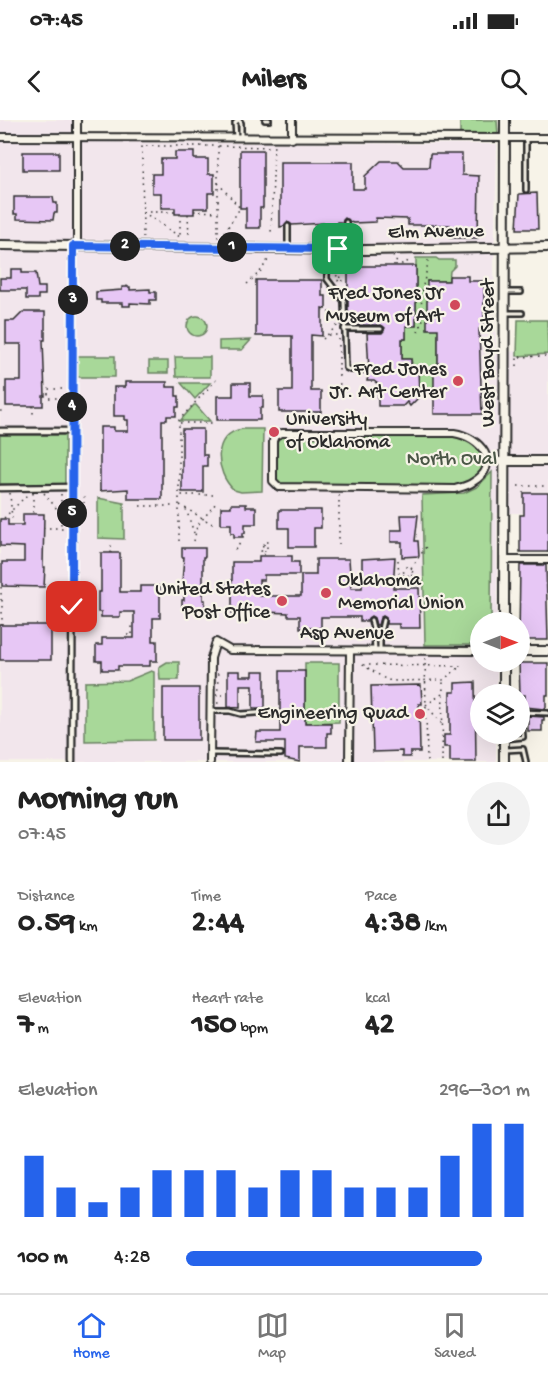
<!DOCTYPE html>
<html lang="en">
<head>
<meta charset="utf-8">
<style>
  :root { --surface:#fff; --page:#f2f2f2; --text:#222; --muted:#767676; --line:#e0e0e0; --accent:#2563eb }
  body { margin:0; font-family:"Gochi Hand",sans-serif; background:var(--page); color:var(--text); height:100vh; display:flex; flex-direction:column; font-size:22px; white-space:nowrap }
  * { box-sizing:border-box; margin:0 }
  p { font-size:20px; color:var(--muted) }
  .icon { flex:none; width:33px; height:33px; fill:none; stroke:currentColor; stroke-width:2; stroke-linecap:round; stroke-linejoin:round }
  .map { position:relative; height:642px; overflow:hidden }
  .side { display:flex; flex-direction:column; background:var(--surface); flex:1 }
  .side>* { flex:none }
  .needle { width:39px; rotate:90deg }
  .controls { position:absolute; left:470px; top:492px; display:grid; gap:12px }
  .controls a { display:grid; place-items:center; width:60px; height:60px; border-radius:50%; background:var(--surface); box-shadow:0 6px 24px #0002; font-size:30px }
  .pin { position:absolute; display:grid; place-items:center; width:51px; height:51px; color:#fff; margin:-26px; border-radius:12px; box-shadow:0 3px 9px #0006 }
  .km { position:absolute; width:30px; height:30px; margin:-15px; border-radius:50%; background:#222; color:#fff; font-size:16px; line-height:30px; text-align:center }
  .round { display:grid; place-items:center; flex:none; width:63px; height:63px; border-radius:32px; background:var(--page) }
  .overview { display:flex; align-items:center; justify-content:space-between; height:102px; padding:0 18px }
  h1 { font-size:33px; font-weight:700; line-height:45px }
  .stats { display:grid; grid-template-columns:repeat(3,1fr); gap:9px; height:102px; padding:6px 18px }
  .stats div { display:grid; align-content:center }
  .stats b { font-size:30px; font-weight:700 }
  .stats small { font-size:16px; font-weight:400 }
  .stats p { font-size:16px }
  .chart { height:168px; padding:12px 18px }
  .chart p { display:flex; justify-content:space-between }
  .chart svg { width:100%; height:108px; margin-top:6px; stroke:var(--accent); stroke-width:6 }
  ul { padding:0 18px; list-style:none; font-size:20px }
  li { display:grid; grid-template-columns:96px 72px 1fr; align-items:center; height:45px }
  li i { height:15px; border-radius:8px; background:var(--accent) }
  .status { display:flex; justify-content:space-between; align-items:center; height:42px; padding:0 30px; background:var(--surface); direction:ltr }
  .status svg { height:16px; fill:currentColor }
  header { display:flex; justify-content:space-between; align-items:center; height:78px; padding:0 18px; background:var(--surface); font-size:27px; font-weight:700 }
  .menu { display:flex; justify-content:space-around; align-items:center; height:84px; border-top:2px solid var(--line); background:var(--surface); font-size:16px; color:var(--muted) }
  .menu a { display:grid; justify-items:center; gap:3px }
  .menu .active { color:var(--accent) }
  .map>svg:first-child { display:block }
</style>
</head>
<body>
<div class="status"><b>07:45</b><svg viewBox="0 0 49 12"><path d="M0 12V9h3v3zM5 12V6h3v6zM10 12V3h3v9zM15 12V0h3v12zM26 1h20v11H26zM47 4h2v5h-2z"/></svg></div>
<header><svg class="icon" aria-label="back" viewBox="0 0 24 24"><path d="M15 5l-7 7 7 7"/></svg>Milers<svg class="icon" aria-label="search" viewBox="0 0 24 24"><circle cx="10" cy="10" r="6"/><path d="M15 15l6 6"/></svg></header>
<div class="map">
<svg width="548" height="642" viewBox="0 0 548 642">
  <rect width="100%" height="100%" fill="#f7f3e8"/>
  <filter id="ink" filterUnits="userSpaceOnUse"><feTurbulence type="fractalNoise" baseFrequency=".0167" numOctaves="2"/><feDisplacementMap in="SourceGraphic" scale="12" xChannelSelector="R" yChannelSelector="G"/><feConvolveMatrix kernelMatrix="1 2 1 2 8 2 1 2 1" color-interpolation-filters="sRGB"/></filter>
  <g filter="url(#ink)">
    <!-- built -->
    <polygon fill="#f2e6ec" points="0,0 81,0 82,22 497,24 494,144 496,231 548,232 548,393 497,393 497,502 480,502 480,542 497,542 497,574 480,574 480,614 496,614 496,642 0,642"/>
    <!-- green -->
    <g fill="#a8d899" stroke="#6a8262" stroke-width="1.5">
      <polygon points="460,0 497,0 498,16 460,17"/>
      <polygon points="416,138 436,138 439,140 455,140 455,146 450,151 449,161 427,161 446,209 438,215 438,250 434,271 419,272 411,239 402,239 402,219 406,219 406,212 395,205 416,205"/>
      <circle cx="197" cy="206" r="10"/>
      <polygon points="518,200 547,200 548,234 517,236"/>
      <polygon points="251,220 242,230 219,230 219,221"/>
      <rect x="77" y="236" width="38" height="21"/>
      <polygon points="175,237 210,237 210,257 176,257"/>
      <rect x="149" y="241" width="19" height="12"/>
      <polygon points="181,263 210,263 195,279"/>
      <polygon points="194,285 196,285 210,301 180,301"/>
      <path d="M 243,309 L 263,309 L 262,371 L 241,372 L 234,370 C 215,353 211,313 243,309 Z"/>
      <polygon points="460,314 484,331 487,346 466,366 283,367 273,361 275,316"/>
      <rect x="0" y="315" width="65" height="49"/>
      <polygon points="492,352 491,502 480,502 480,525 425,525 422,375 464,373 477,367"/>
      <polygon points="98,378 124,383 124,419 98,418"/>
      <polygon points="167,542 179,542 179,560 160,560 159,547"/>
      <polygon points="305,543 339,543 339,602 305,603"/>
      <polygon points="151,551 154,552 154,620 85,621 85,562 127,561"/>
    </g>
    <!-- building -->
    <g fill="#e7c7f5" stroke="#2b2b2b" stroke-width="1.5">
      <polygon points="240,30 263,30 263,88 260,88 260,108 246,108 246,88 240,88"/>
      <rect x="23" y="32" width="36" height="18"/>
      <polygon points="175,32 194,32 194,39 208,39 208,54 214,54 214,73 208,73 208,88 194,88 194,94 175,94 175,88 161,88 161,73 152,73 152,54 161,54 161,39 175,39"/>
      <polygon points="430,34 462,34 462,55 479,56 478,118 450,118 450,105 408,105 408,99 376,98 376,102 353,103 350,102 345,98 342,102 337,102 337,111 325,111 325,103 292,105 287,102 284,106 280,107 280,42 353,42 353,69 365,69 365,56 381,41 398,41 404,47 429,47"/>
      <polygon points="537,73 538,109 517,109 519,74"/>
      <polygon points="14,77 53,77 54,83 57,83 57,93 54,93 53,100 17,99 17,94 14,94"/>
      <polygon points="348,146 416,146 416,206 406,206 406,219 402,219 402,239 411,239 411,247 418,247 419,277 410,286 407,282 403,286 378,286 378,264 374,261 367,261 369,251 367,213 382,213 385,208 381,205 348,205"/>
      <polygon points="11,149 22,149 22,153 36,153 38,167 45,167 45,175 38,175 38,179 26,179 26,170 0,170 0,158 11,158"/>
      <polygon points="449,156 468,156 468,161 484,161 484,209 479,209 482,294 434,294 434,250 438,250 438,209 427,209 427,161 449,161"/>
      <polygon points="256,160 322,160 322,176 326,176 326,189 322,188 322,216 311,215 311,271 321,271 321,292 279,292 279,271 292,271 292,216 256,216"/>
      <polygon points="122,167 130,167 130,170 150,169 150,172 156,172 156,180 150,180 150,184 130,183 130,186 122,186 122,183 101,183 101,180 96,180 96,172 122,170"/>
      <polygon points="23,192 45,192 45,220 43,220 45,276 43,276 43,286 6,286 6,261 21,261 21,224 6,224 6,201 14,201"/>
      <polygon points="125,262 167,262 167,267 176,267 176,276 179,276 179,287 176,287 176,296 167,296 167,300 162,300 162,379 128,379 128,369 100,371 100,307 114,307 114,311 128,311 128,300 125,300 125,296 114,296 114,267 125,267"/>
      <polygon points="233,263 250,263 250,276 263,276 263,288 260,288 260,300 217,300 217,276 233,276"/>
      <polygon points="182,309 203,309 203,335 207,335 207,346 203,346 203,372 182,372"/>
      <polygon points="524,373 548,373 548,432 520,432 520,395 524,395"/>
      <polygon points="231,384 246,384 246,387 256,387 256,404 245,404 245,413 243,413 243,417 234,417 234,413 231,413 231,404 221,404 221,387 231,387"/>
      <polygon points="279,390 321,390 321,408 314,408 314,427 289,427 289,408 279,408"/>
      <polygon points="23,394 44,394 43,447 45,447 44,467 2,466 2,442 24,442 24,427 0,426 0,399 8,399 8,405 23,405"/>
      <polygon points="401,395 418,395 415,421 418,421 419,436 402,437 402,422 391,422 391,410 402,410"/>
      <polygon points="182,428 205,428 205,437 203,437 203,480 205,480 205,488 182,488 182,480 184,480 184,462 182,462 184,437 182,437"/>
      <polygon points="101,433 120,433 120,472 140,472 140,466 160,466 160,498 153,498 153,521 157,521 157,541 150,541 150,546 118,546 118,550 102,550 102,541 96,541 96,525 102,525 102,518 134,518 134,492 120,492 120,497 101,497 101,492 98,492 98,472 101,472"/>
      <polygon points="259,436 292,436 292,442 299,442 299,455 264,455 264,460 259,460 259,476 301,476 301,455 316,455 316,439 349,439 351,468 362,468 362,439 395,437 393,468 419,468 420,508 399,508 399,504 386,504 386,498 383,496 380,498 378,505 376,505 374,498 371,496 367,501 360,501 360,497 321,497 321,508 300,508 300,496 288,496 288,493 240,491 240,493 232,493 232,470 225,470 225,462 232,462 232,442 259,442"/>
      <polygon points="520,445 546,445 548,520 519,520"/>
      <rect x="0" y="505" width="51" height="35"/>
      <polygon points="519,543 548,543 548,575 546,575 546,587 544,589 525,587 525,575 520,575"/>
      <polygon points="228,551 240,551 240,556 253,556 253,551 265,551 265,588 253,588 253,565 240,565 240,588 228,587"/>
      <polygon points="280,551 305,551 305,603 331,603 331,613 327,613 327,627 300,627 300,642 285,639 285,622 256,622 257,612 280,612"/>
      <polygon points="475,562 476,642 450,642 450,627 444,627 444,615 450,615 450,572 455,572 455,563"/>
      <polygon points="421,565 422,584 419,584 420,632 410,632 410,637 402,637 402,631 373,632 371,566"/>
      <rect x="163" y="568" width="36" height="52"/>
      <polygon points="528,596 544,597 544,600 542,600 542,611 528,611"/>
    </g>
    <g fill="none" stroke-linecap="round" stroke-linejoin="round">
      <defs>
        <g id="service">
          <polyline points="239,0 241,3 241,17"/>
          <polyline points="265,0 269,0"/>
          <polyline points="236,18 235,3 238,0"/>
          <polyline points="526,18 526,70"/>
          <polyline points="346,102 346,128"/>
          <polyline points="288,106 288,128"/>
          <polyline points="327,131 327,159 344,181 346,248 350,250 365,250"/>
          <polyline points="506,172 521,172"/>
          <polyline points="506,193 522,193"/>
          <polyline points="344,209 381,209"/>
          <polyline points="371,500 374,512 375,531"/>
          <polyline points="380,531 380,513 383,500"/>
          <polyline points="212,591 230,591 241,594 271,592"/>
          <polyline points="519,592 548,593"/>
          <polyline points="505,619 523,617 521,592"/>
          <polyline points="506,630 523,629 526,642"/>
          <polyline points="210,633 281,634"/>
        </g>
        <g id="pedestrian">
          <polyline points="0,311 72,311"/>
          <polyline points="0,368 72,367"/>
          <polyline points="72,642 73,126"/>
        </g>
        <g id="minor">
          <polyline points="292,0 292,19"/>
          <polyline points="0,17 548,18"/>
          <polyline points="77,126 77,0"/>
          <path d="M 282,313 L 454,313 C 480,317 503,344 473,362 C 468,366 461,367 455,369 L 279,367 L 273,361 L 273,321 L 275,316 Z"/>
          <polyline points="488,341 505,341"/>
          <polyline points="505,440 548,440"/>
          <polyline points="210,642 211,538 216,522 230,530 480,531"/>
          <polyline points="349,642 350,531"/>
        </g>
        <g id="tertiary">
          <polyline points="0,125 365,130 548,127"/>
          <polyline points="505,341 548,341"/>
          <polyline points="504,502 505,0"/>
          <polyline points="519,531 548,531"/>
          <polyline points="504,574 504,542"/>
          <polyline points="504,614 504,642"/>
        </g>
      </defs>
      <!-- service casing -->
      <use href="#service" stroke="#2b2b2b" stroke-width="8"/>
      <!-- pedestrian casing -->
      <use href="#pedestrian" stroke="#2b2b2b" stroke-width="9"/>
      <!-- minor casing -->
      <use href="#minor" stroke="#2b2b2b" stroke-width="10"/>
      <!-- tertiary casing -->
      <use href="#tertiary" stroke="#2b2b2b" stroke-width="12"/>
      <!-- path -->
      <g stroke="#2b2b2b" stroke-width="1.5" stroke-dasharray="1.5 4.5" stroke-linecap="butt">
        <polyline points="219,26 274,27 271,114"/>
        <polyline points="218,63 240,88 221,118"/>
        <polyline points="194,91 218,92 218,118"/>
        <polyline points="143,92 180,117"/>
        <polyline points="143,92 175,92"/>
        <polyline points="180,94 180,117"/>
        <polyline points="188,94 189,118"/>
        <polyline points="143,118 142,26 218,26 218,92"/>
        <polyline points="393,136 395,141 402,144 407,142 410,137"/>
        <polyline points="332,151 339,158"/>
        <polygon points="340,157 344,159 342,162 338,161"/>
        <polyline points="247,164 260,152 270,137"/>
        <polyline points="127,167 127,161"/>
        <polyline points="323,189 339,198"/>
        <path d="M 418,212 C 429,190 419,192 422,173 C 423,161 428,150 428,138"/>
        <polyline points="329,215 339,215"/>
        <polyline points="323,219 339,204"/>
        <polyline points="339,219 339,258"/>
        <polyline points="517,246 517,237 548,236"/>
        <polyline points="216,260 179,300 179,375 216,375"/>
        <polyline points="339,264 345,264"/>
        <polyline points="62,269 48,269 48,278 67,278"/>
        <polyline points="33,286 33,295"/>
        <polyline points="0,291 2,291"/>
        <polyline points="180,303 215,303"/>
        <polyline points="518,366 548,366"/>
        <polyline points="10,373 12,400"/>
        <polyline points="33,373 33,394"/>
        <polyline points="44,373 61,394 61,408"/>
        <polyline points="61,374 61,393"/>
        <polyline points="339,375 339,424"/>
        <polyline points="84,376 84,383"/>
        <polyline points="180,385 216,406"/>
        <polyline points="140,386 176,386"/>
        <polyline points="186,389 194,413"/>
        <polyline points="4,398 29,373"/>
        <polyline points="43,408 65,408"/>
        <polyline points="179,421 179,375"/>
        <polyline points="194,421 197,406 216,383"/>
        <polyline points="263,425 261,431 264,431 264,435"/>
        <polyline points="235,430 241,422"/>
        <polyline points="264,431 267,431 267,425 264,425 264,422 272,422"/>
        <polyline points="111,433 111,421"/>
        <polyline points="398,440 399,459 405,454"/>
        <circle cx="408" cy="451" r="4.5"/>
        <polyline points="411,448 426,427"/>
        <polyline points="411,455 424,467"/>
        <polyline points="7,464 7,467"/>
        <polyline points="1,467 1,480"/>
        <polyline points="2,480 2,505"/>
        <polyline points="424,487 435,487"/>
        <polyline points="127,515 132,515 132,506 134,506"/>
        <polyline points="425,538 427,642"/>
        <polygon points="363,545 461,546 443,560 396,561 387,560"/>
        <polyline points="217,554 223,554"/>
        <polyline points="217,562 223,562"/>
        <polyline points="217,569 223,569"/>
        <polyline points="442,574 426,585 442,604"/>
        <polyline points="216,575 223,575"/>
        <polyline points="217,583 223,583"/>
        <polyline points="442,642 443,561"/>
      </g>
      <!-- service -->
      <use href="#service" stroke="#f7f3e8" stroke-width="3"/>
      <!-- pedestrian -->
      <use href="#pedestrian" stroke="#f7f3e8" stroke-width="4.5"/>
      <!-- minor -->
      <use href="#minor" stroke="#f7f3e8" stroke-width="6"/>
      <!-- tertiary -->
      <use href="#tertiary" stroke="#f7f3e8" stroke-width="8"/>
    </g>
  </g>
  <g fill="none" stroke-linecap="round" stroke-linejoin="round" filter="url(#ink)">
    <defs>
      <polyline id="route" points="72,487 73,126 338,129"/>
    </defs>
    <!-- route casing -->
    <use href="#route" stroke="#fff" stroke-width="12"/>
    <!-- route -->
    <use href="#route" stroke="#2563eb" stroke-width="8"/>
  </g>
  <!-- markers -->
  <g fill="#d1495b" stroke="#f7f3e8" stroke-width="2">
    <circle cx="455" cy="185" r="6"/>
    <circle cx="458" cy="261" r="6"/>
    <circle cx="274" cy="312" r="6"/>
    <circle cx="326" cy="473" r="6"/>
    <circle cx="282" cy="481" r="6"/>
    <circle cx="420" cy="594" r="6"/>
  </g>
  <g text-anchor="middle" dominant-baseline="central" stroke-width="4.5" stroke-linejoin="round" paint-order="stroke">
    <!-- street labels -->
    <g font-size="20" fill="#2b2b2b" stroke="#f7f3e8">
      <text transform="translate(436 113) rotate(-1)">Elm Avenue</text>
      <text transform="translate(489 233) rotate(-90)">West Boyd Street</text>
      <text x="347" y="514">Asp Avenue</text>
    </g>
    <!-- poi labels -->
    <g font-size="20" fill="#2b2b2b" stroke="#f7f3e8" text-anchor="end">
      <text x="443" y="174">Fred Jones Jr<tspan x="443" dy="23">Museum of Art</tspan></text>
      <text x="446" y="250">Fred Jones<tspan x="446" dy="23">Jr. Art Center</tspan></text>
      <text x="286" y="300" text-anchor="start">University<tspan x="286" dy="23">of Oklahoma</tspan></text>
      <text x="338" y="461" text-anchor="start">Oklahoma<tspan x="338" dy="23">Memorial Union</tspan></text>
      <text x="270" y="470">United States<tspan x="270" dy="23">Post Office</tspan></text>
      <text x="408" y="594">Engineering Quad</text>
    </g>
    <!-- park labels -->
    <g font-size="20" fill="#4a5646" stroke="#f7f3e8">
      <text x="452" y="340">North Oval</text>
    </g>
  </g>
</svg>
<div class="controls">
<a><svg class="needle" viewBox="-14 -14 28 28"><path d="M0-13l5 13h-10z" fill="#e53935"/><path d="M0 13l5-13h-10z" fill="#767676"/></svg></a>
<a><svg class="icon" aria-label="layers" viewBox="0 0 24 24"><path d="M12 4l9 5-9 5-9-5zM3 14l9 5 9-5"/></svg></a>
</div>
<div class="pin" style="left:338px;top:129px;background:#1e9e55"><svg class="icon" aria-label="arrive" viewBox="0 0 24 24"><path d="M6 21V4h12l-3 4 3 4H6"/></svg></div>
<div class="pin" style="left:72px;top:487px;background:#d93025"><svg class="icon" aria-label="check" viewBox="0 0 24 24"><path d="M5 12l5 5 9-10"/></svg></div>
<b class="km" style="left:232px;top:127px">1</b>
<b class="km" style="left:125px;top:126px">2</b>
<b class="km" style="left:73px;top:180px">3</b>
<b class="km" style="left:72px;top:287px">4</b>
<b class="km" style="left:72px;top:393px">5</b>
</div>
<section class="side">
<div class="overview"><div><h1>Morning run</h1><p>07:45</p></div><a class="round"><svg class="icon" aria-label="share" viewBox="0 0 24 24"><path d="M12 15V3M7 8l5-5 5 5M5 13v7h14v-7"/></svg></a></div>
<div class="stats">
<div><p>Distance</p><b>0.59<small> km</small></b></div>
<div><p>Time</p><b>2:44</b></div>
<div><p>Pace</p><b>4:38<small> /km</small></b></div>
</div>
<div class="stats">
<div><p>Elevation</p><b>7<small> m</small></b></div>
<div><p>Heart rate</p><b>150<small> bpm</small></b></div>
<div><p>kcal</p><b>42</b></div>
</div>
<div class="chart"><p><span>Elevation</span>296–301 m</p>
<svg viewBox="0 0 160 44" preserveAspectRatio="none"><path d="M5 44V19M15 44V32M25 44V38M35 44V32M45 44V25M55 44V25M65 44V25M75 44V32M85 44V25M95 44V25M105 44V32M115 44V32M125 44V32M135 44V19M145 44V6M155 44V6"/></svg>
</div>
<ul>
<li><b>100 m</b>4:28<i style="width:86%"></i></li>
</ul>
</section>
<nav class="menu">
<a class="active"><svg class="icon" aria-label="home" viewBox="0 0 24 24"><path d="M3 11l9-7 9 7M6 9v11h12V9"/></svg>Home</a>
<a><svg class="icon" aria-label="map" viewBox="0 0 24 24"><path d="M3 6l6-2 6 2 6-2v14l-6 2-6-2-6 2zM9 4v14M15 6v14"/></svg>Map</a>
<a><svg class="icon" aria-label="saved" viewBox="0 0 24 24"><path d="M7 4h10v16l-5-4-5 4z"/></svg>Saved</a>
</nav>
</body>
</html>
